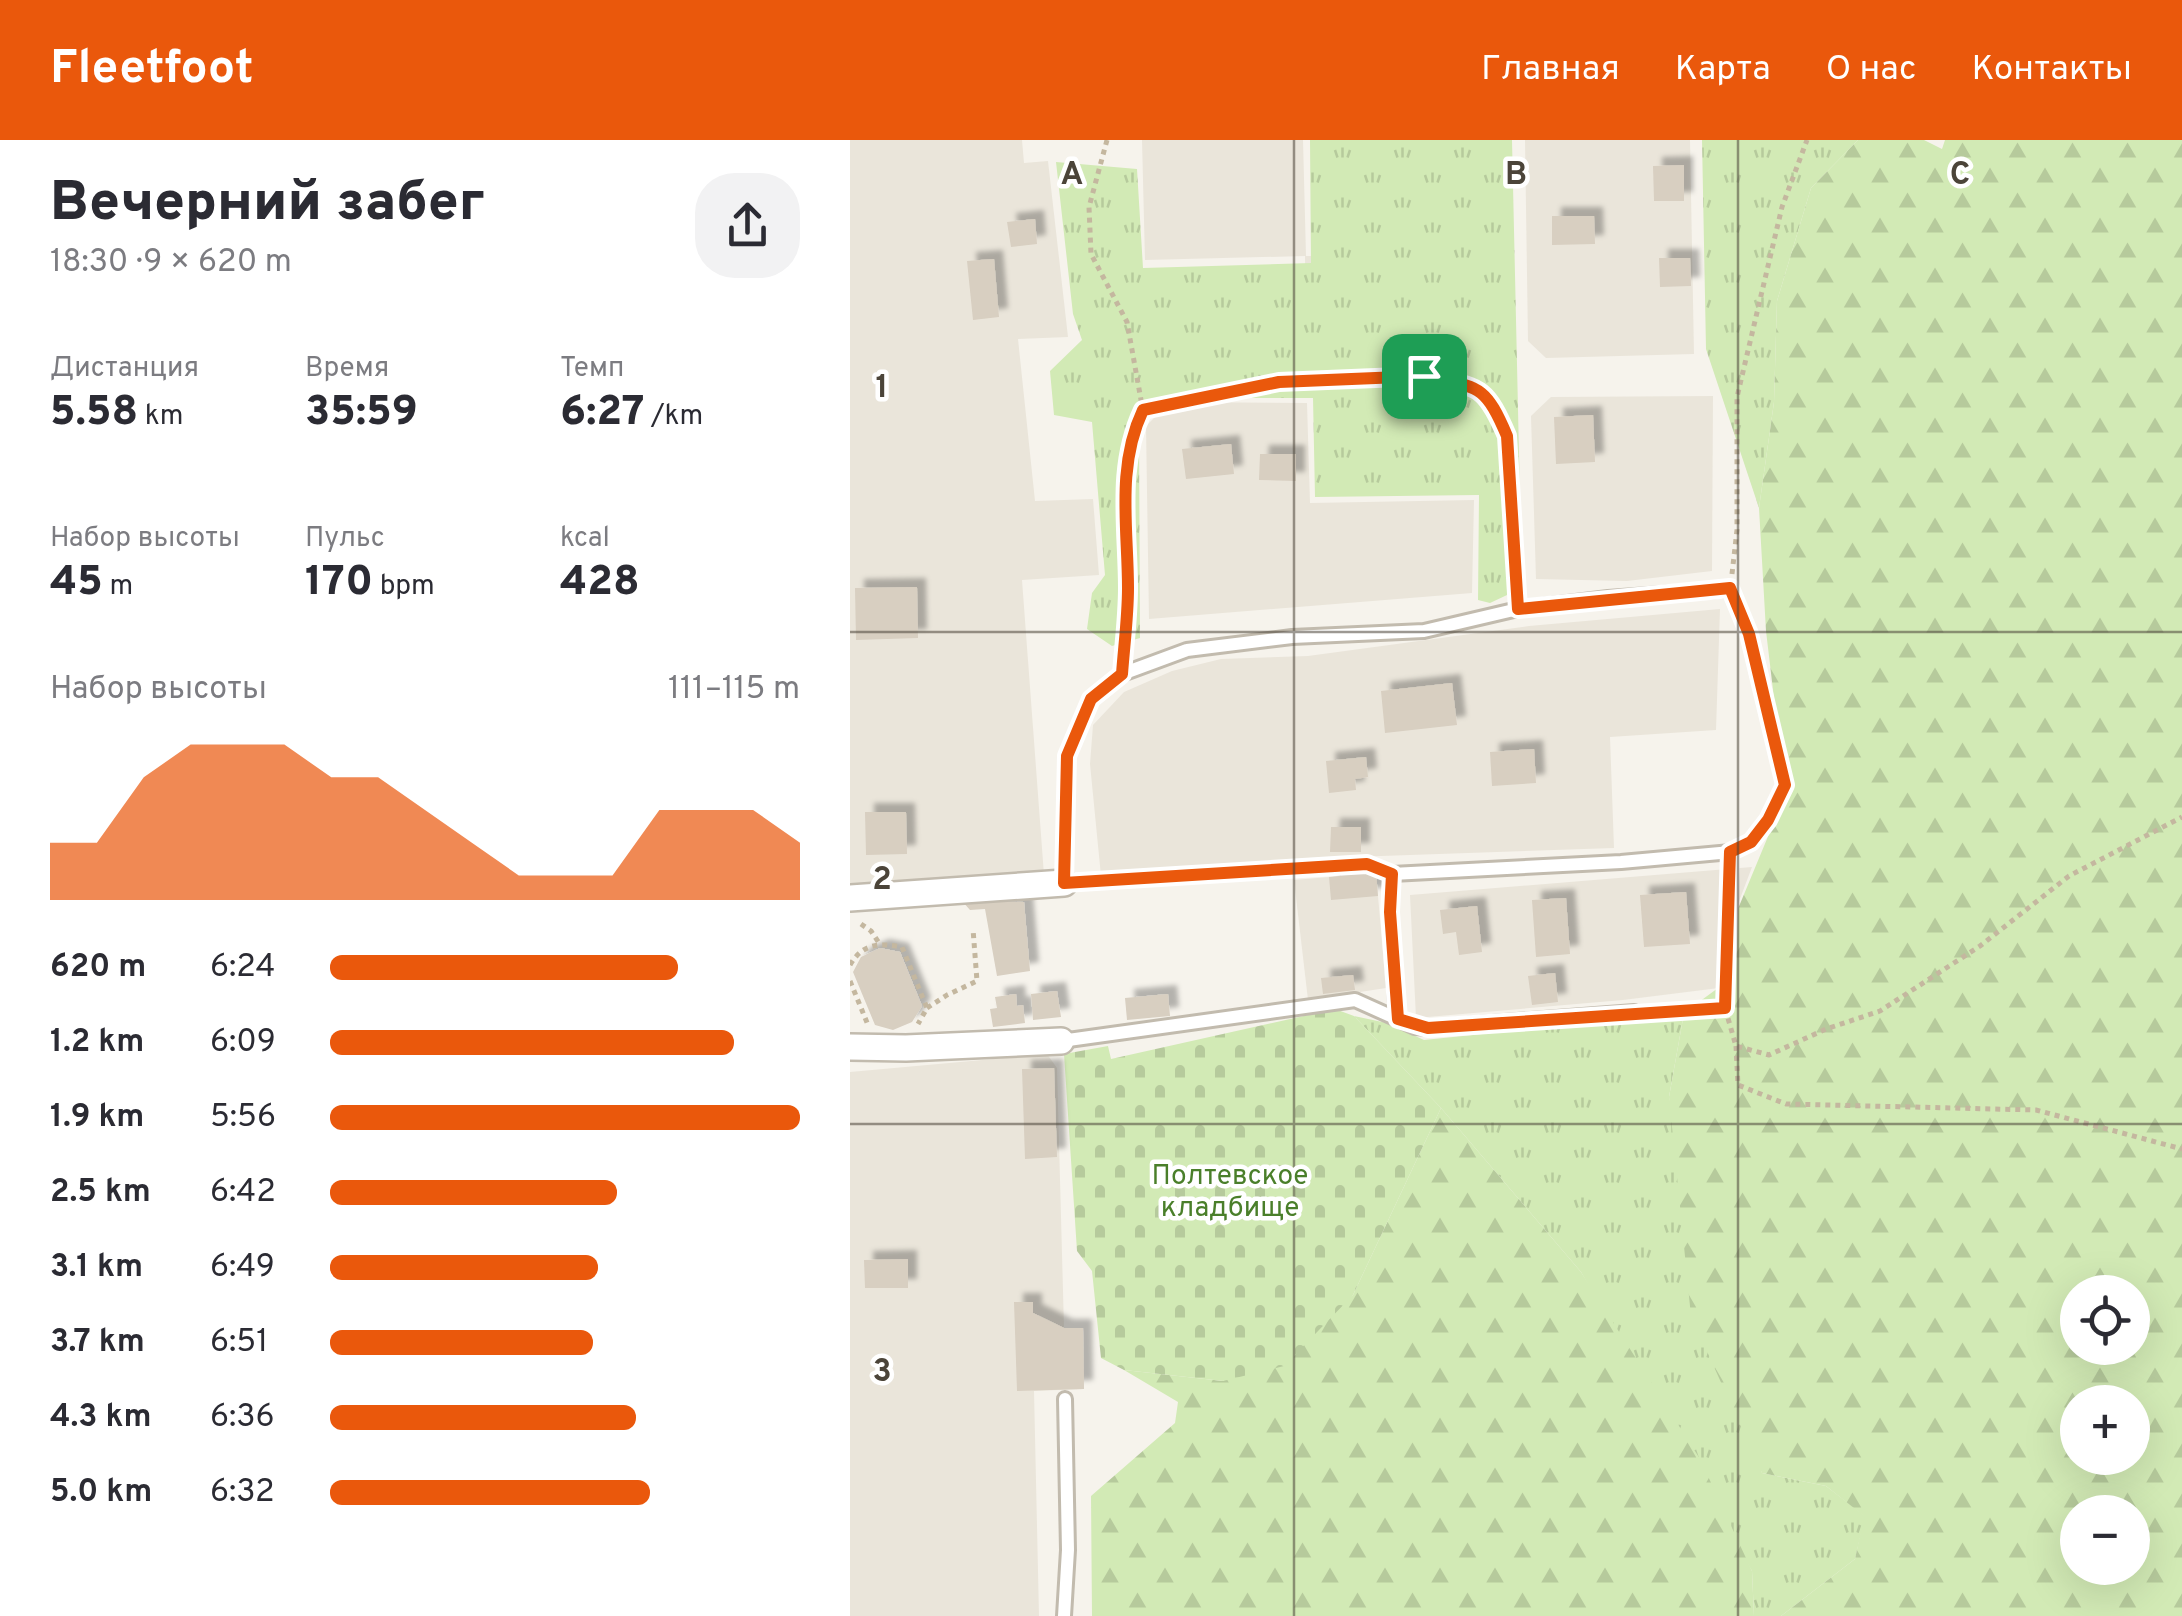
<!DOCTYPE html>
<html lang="ru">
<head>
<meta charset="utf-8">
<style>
  :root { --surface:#fff; --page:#f2f2f3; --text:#2b2b33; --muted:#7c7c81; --accent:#ea580c }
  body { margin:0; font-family:Overpass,sans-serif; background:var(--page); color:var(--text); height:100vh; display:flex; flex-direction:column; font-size:38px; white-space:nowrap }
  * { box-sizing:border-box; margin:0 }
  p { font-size:32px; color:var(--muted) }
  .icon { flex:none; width:55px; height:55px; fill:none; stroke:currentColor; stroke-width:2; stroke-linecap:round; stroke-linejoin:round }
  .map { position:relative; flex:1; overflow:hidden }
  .details { display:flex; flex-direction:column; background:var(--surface); width:850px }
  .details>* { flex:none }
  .controls { position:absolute; left:1210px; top:1135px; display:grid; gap:20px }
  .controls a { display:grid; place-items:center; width:90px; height:90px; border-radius:50%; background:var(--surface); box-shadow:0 10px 40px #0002; font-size:50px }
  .pin { position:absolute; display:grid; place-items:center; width:85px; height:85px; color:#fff; margin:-42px; border-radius:20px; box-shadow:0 5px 15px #0006 }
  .round { display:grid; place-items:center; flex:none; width:105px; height:105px; border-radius:40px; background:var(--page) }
  .head { display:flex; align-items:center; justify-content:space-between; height:170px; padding:0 50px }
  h1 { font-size:55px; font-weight:800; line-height:75px }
  .metrics { display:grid; grid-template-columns:repeat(3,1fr); gap:15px; height:170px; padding:10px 50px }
  .metrics div { display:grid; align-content:center }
  .metrics b { font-size:42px; font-weight:800 }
  .metrics small { font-size:28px; font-weight:400 }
  .metrics p { font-size:28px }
  .chart { height:280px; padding:20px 50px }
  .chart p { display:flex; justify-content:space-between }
  .chart svg { width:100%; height:180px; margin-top:10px; fill:var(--accent); opacity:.7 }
  ul { padding:0 50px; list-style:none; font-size:32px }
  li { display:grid; grid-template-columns:160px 120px 1fr; align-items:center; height:75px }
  li i { height:25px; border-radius:12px; background:var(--accent) }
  header { display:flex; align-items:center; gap:60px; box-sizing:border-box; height:140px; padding:0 50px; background:var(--accent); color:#fff }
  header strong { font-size:48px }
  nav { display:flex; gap:55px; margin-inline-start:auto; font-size:35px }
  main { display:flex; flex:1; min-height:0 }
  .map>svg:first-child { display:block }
</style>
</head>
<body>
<header>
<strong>Fleetfoot</strong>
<nav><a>Главная</a><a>Карта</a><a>О нас</a><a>Контакты</a></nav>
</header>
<main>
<section class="details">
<div class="head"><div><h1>Вечерний забег</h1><p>18:30 · 9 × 620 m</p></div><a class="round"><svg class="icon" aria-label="share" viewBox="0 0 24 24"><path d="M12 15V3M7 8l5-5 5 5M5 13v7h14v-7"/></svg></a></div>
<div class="metrics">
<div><p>Дистанция</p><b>5.58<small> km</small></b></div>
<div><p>Время</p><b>35:59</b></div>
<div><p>Темп</p><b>6:27<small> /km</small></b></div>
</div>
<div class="metrics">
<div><p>Набор высоты</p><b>45<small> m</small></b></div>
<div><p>Пульс</p><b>170<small> bpm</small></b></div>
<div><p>kcal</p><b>428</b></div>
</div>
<div class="chart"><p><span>Набор высоты</span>111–115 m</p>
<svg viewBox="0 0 160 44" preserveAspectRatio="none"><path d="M0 44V30L10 30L20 14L30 6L40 6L50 6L60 14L70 14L80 22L90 30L100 38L110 38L120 38L130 22L140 22L150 22L160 30V44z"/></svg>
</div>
<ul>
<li><b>620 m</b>6:24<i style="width:74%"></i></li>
<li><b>1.2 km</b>6:09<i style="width:86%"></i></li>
<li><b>1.9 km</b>5:56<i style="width:100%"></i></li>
<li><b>2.5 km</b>6:42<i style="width:61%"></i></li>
<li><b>3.1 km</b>6:49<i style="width:57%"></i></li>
<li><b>3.7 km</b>6:51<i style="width:56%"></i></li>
<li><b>4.3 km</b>6:36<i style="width:65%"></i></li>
<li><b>5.0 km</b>6:32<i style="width:68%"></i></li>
</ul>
</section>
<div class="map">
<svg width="1332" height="1476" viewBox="0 0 1332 1476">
  <defs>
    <pattern id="grass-tufts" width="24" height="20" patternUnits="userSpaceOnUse" patternTransform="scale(2.5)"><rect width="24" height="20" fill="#d2eab5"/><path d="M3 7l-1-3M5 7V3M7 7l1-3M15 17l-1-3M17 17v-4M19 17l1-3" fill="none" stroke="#b6ca9c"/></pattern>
    <pattern id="forest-firs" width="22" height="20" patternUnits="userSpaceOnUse" patternTransform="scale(2.5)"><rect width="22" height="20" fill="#d2eab5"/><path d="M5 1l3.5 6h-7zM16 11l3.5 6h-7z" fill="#b6ca9c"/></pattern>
    <pattern id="cemetery-stones" width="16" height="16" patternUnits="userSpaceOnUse" patternTransform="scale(2.5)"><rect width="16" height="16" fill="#d2eab5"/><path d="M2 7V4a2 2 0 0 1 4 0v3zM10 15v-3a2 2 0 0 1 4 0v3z" fill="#b6ca9c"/></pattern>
    <filter id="shadow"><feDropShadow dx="9" dy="-9" stdDeviation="2.5" flood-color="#0004"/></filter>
  </defs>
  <rect width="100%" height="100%" fill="#f6f3ec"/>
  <!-- residential -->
  <g fill="#eae5da">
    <polygon points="0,0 172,0 174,23 198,21 218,197 168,199 185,361 243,359 249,435 172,440 194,735 0,744"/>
    <polygon points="292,0 453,0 456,116 616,115 456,221 455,116 295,120"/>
    <polygon points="675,0 840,0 844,214 696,218 678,201"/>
    <polygon points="863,256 862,431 777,441 686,439 681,276 701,257"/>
    <polygon points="320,262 457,263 460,363 624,360 622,453 299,479 296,286"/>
    <polygon points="870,469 866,590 760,597 764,708 473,718 251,736 240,624 243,585 274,552 322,531 371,519 458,516 679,486"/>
    <polygon points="902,727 868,817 869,848 773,860 566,878 560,755"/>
    <polygon points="526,733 536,848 458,860 444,740"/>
    <polygon points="197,914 207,928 214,1188 233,1188 234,1249 184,1251 189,1476 0,1476 0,932"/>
  </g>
  <!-- grass -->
  <g fill="url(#grass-tufts)">
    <polygon points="460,0 662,0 672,448 640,463 628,460 629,355 465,357 463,258 316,258 289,289 290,498 262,506 237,489 242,453 255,435 242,282 204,275 200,231 232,200 223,174 206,22 287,29 293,128 461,123"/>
    <polygon points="852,0 1008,0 961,48 927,161 924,262 909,368 856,209"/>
    <polygon points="834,873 819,957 912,1333 976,1346 1015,1376 1005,1419 931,1476 904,1476 902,1431 731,1132 591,968 504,876 537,883 574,900"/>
  </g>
  <!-- forest -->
  <g fill="url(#forest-firs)" fill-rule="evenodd">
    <path d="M 1008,0 L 1074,0 L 1092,9 L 1095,0 L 1332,0 L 1332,1476 L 931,1476 L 1005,1419 L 1014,1376 L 976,1346 L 912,1333 L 841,1176 L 819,957 L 834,873 L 868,848 L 868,817 L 941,641 L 928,592 L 916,491 L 909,368 L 924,262 L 927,161 L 961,48 ZM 1228,1152 L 1282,1152 L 1282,1208 L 1228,1208 ZM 1228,1262 L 1282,1262 L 1282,1318 L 1228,1318 ZM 1228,1372 L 1282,1372 L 1282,1428 L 1228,1428 Z"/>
    <polygon points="591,968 731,1132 850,1319 902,1431 904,1476 242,1476 241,1356 325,1283 328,1262 274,1230 373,1241 503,1155"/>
  </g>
  <!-- cemetery -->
  <polygon fill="url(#cemetery-stones)" points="485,869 504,876 591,968 503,1155 434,1226 373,1241 274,1230 251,1218 242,1131 227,1111 214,914 258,906 261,919"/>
  <!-- building -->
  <g fill="#d8cfc1" filter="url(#shadow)">
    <polygon points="834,25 834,61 804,61 803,26"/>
    <polygon points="702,76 744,76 745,104 702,105"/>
    <polygon points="185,79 187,104 161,107 157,82"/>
    <polygon points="809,118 840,118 841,146 810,147"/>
    <polygon points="144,119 149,177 123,180 117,121"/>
    <polygon points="743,275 745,322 706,324 704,277"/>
    <polygon points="381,304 384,334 336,339 332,309"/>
    <polygon points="410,314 446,314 446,341 409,340"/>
    <polygon points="67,447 68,498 6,500 5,448"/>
    <polygon points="602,543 607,585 535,593 531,551"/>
    <polygon points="684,609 686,643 642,646 640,612"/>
    <polygon points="516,617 518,637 505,639 506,650 479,653 476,621"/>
    <polygon points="15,672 56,672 57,714 16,715"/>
    <polygon points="481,687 511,687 511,712 480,712"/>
    <polygon points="526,733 528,756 481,760 479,737"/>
    <polygon points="836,752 840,804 794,807 790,755"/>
    <polygon points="716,758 720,814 686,817 682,760"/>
    <polygon points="112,761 174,762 180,831 147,836 135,769 120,770"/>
    <polygon points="627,766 632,812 609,815 606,792 593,794 590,770"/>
    <polygon points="30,808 50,812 72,866 62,882 43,890 25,885 3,832 11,817"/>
    <polygon points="705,833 708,862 682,865 678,836"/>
    <polygon points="503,835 505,850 473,854 471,838"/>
    <polygon points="207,851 211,877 183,880 181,854"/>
    <polygon points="166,854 167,866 173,865 175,883 143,887 140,869 147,868 145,857"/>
    <polygon points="318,854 320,876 277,880 275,858"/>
    <polygon points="204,928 207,1017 175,1019 172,929"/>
    <polygon points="58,1119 58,1148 15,1148 14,1120"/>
    <polygon points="164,1162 183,1162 183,1173 214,1188 233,1188 234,1249 167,1251"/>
  </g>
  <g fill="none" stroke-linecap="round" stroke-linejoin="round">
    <defs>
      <g id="lane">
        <polyline points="880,449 758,458 668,469 574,491 442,497 337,510 272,534 241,559 217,616 214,743 517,724 542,734 771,722 881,712"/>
        <polyline points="542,734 540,772 547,879"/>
        <polyline points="211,901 505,860 565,887 578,888 784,872"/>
        <polyline points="214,1476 218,1410 215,1259"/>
      </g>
      <g id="street">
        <polyline points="0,758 214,743"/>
        <polyline points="0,907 56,908 211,901"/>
      </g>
    </defs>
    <!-- lane casing -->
    <use href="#lane" stroke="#c2bbae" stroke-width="18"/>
    <!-- street casing -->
    <use href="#street" stroke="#c2bbae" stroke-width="30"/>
    <!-- path -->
    <g stroke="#c4b79f" stroke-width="5" stroke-dasharray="5 5" stroke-linecap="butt">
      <polyline points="257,0 239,67 241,114 277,182 293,271 283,292 275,329 278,451 273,516"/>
      <polyline points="293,271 429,241 573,236 628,248 646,271 657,296 667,452"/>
      <polyline points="882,434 887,390 887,257 932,67 957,0"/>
      <polyline points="886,463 899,494 935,645 918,680 898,704"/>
      <polyline points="880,729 875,868 886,906 919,915 976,889 1030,871 1130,806 1219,736 1332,677"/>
      <polyline points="11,784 21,791 29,803"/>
      <path d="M 0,825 C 13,803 29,803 52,807 L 77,868 L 68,884"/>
      <polyline points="0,841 18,885"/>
      <polyline points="77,868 97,855 127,841 123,789"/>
      <polyline points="802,871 875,868"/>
      <polyline points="886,906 888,945 936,964 1186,970 1332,1009"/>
    </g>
    <!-- lane -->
    <use href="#lane" stroke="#fff" stroke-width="12"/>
    <!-- street -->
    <use href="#street" stroke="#fff" stroke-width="25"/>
  </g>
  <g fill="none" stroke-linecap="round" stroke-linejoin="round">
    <defs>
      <path id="route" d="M 574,236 C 628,248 634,242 657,296 L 668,469 L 880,448 L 899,494 L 935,645 L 918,680 L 901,702 L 880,712 L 875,868 L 578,888 L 548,879 L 540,772 L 542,734 L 517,724 L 214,743 L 217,616 L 241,559 L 272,534 C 274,506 278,477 278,448 C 278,388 266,327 293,270 L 429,242 Z"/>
    </defs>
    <!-- route casing -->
    <use href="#route" stroke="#fff" stroke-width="20"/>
    <!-- route -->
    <use href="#route" stroke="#ea580c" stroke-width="12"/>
  </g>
  <!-- grid -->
  <path fill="none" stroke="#4b4439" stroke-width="2.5" stroke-opacity="0.55" d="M 444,0 L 444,1476M 888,0 L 888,1476M 0,492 L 1332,492M 0,984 L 1332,984"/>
  <g text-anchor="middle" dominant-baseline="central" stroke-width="9" stroke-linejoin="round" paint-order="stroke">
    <!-- park labels -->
    <g font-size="28" fill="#4a7f2a" stroke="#fff">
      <text x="380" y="1037">Полтевское<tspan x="380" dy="32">кладбище</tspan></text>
    </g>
  </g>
  <g font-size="32" text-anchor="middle" font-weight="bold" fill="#4b4439" stroke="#fff" stroke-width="9" stroke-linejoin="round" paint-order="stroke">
    <text x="222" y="44">A</text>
    <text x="666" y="44">B</text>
    <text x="1110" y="44">C</text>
    <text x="32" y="257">1</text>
    <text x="32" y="749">2</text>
    <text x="32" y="1241">3</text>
  </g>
</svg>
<div class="controls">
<a><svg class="icon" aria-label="locate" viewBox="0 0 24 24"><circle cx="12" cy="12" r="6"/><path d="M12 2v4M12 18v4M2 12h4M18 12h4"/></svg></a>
<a>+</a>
<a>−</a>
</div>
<div class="pin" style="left:574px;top:236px;background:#1e9e55"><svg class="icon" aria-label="arrive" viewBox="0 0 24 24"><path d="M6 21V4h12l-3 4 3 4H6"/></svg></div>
</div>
</main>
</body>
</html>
